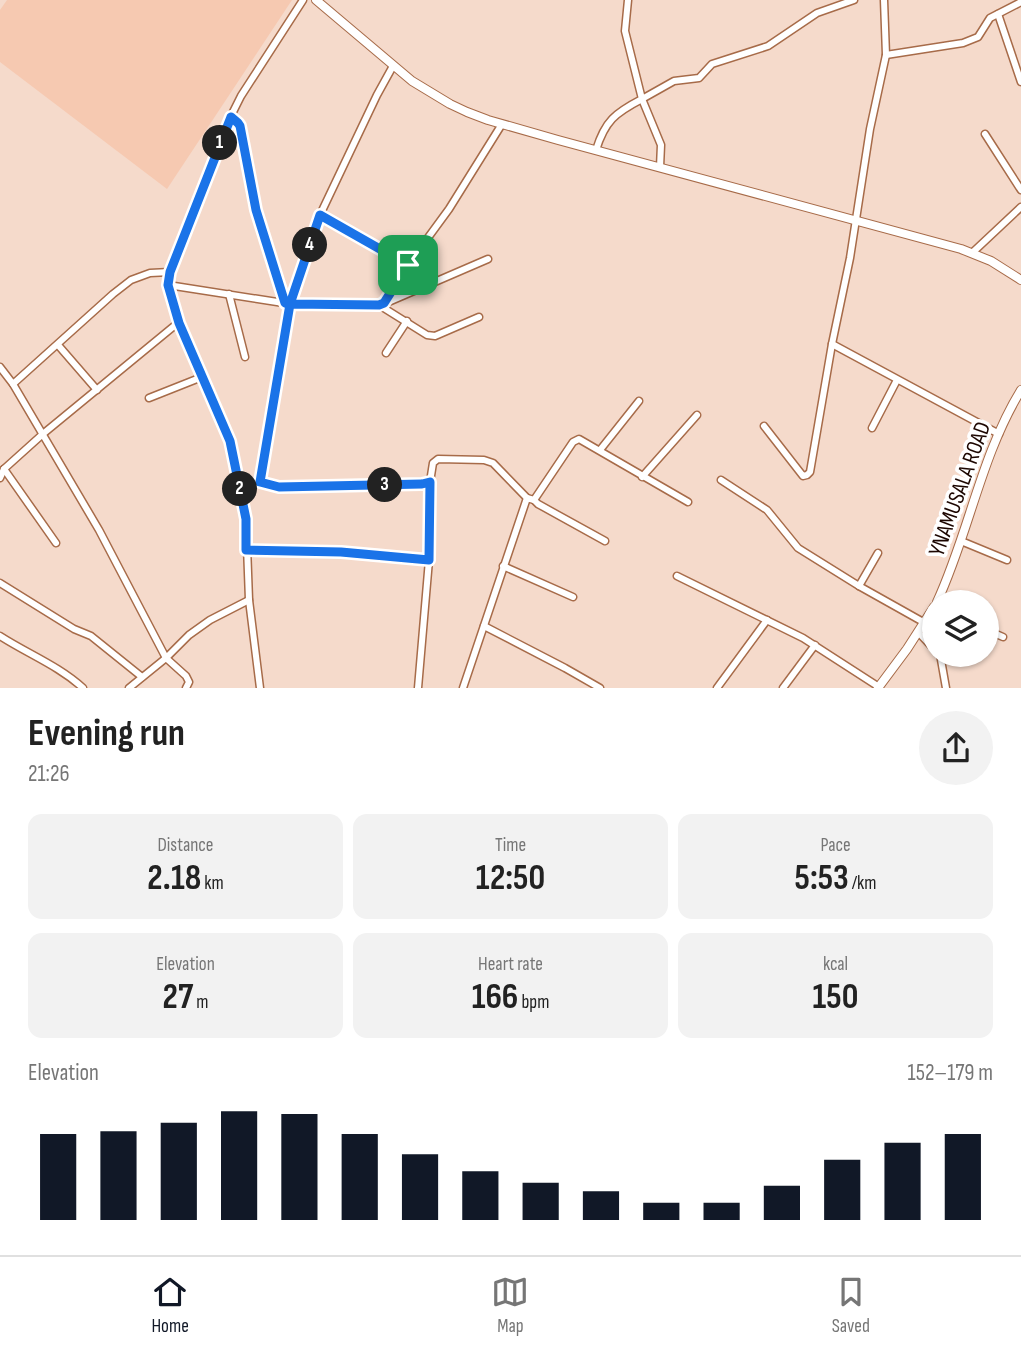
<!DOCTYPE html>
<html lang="en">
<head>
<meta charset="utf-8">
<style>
  :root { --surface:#fff; --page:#f2f2f2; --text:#222; --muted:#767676; --line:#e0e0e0; --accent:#111827 }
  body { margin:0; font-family:"Sofia Sans Condensed",sans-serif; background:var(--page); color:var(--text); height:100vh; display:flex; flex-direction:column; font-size:26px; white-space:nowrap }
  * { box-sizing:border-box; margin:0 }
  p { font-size:23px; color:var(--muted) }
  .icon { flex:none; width:38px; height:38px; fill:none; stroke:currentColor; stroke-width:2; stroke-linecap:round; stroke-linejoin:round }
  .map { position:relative; height:688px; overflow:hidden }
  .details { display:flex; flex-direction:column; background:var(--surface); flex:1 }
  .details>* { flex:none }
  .tools { position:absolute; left:922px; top:590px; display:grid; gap:14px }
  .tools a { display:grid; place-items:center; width:77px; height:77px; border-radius:50%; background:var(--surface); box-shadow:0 2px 5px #0004; font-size:35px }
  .pin { position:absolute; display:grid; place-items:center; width:60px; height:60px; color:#fff; margin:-30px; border-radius:14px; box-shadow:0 4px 10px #0006 }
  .km { position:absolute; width:35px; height:35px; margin:-18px; border-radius:50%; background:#222; color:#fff; font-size:19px; line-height:35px; text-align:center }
  .round { display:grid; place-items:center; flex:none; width:74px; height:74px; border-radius:37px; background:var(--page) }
  .summary { display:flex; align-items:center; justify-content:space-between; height:119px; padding:0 28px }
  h1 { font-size:38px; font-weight:700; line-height:52px }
  .stats { display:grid; grid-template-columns:repeat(3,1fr); gap:10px; height:119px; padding:7px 28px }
  .stats div { display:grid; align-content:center; border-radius:14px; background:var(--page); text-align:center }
  .stats b { font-size:35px; font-weight:700 }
  .stats small { font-size:19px; font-weight:400 }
  .stats p { font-size:19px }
  .chart { height:196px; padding:14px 28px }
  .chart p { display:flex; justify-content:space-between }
  .chart svg { width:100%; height:126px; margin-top:7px; stroke:var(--accent); stroke-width:6 }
  .tab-bar { display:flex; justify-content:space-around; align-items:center; height:98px; border-top:2px solid var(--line); background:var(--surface); font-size:19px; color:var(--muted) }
  .tab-bar a { display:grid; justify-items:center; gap:4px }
  .tab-bar .on { color:var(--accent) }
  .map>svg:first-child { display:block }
</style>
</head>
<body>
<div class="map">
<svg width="1021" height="688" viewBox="0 0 1021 688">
  <rect width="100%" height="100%" fill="#f5dacb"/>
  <!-- built -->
  <polygon fill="#f6c9b1" points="7,0 292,0 167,189 0,62 0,10"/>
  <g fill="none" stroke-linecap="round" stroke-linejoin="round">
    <defs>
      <g id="street">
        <polyline points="884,0 886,55 963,43 978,37 990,18 1021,2"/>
        <polyline points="998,14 1021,82"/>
        <polyline points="231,117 238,123 240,126 256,210 285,303"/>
        <polyline points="985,134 1021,190"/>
        <path d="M 596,150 C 605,121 615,113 642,99 L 625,31 L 628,0"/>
        <polyline points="660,167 661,145 642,99 674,81 699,78 712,64 768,46 817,13 854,0"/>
        <polyline points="320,215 408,265"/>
        <polyline points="972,253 1021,207"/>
        <polyline points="168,285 290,304 379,305 427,335 435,336 479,317"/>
        <polyline points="229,294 245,357"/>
        <polyline points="386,303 488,259"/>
        <polyline points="379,305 384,303 408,265 449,209 502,124"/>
        <polyline points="832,344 999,434"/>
        <polyline points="58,345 97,390"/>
        <polyline points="386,353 407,321"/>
        <polyline points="0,367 13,384 113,294 131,280 150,273 170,272"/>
        <polyline points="13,384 99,530 166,658 186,676 189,682 186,688"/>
        <polyline points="149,398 202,377"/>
        <polyline points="764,426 803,476 807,475 810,472 832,344 850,258 870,129 886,55"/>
        <polyline points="872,428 897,380"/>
        <polyline points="600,450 639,401"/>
        <polyline points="4,469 56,543"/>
        <polyline points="642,477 697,415"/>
        <polyline points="0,478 4,469 44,433 179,322"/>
        <polyline points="721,480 767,510 798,548 859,586 925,623"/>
        <polyline points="260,482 290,304 320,215 377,95 393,66"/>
        <polyline points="240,491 260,482 279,487 422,484 430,482 433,463 438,459 484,460 493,463 527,498"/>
        <polyline points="534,500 538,504 605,541"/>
        <polyline points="961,541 1007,560"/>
        <polyline points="246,550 341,552 429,560 418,688"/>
        <polyline points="429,560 430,482"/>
        <polyline points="503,566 573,597"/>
        <polyline points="677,576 803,638 879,687"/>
        <polyline points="0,583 74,629 91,636 142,677"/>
        <polyline points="859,586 878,553"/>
        <polyline points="484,626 565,668 600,688"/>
        <polyline points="987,630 1003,637"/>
        <polyline points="918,632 934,649"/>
        <path d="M 0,636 C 28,654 59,666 83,688"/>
        <polyline points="940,654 946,688"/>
        <polyline points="129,688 166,658 189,635 210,620 249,600"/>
        <polyline points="260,688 249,600 246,519 230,441 179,322 168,285 170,272 233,112 241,96 303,0"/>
        <polyline points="463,688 527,498 534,500 573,442 579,439 688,502"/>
        <polyline points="717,688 767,620"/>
        <polyline points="783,688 815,645"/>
      </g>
      <g id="secondary">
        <polyline points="316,0 412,81 450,104 467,112 488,120 558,140 961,249 991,261 1021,280"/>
        <path d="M 937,602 C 969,533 981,455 1021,390"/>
        <polyline points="878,688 907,649 934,607"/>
      </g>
    </defs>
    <!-- street casing -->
    <use href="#street" stroke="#a76b49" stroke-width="9"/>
    <!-- secondary casing -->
    <use href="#secondary" stroke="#a76b49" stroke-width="10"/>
    <!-- street -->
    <use href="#street" stroke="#fff" stroke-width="6"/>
    <!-- secondary -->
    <use href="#secondary" stroke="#fff" stroke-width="8"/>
  </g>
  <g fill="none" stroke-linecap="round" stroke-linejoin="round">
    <defs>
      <polyline id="route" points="408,265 384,303 379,305 290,304 285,303 256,210 240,126 238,123 231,117 170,272 168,285 179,323 230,441 246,519 246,550 341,552 429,560 430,482 422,484 279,487 260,482 290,304 320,215 408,265"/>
    </defs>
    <!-- route casing -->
    <use href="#route" stroke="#fff" stroke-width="14"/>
    <!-- route -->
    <use href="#route" stroke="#1a73e8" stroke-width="9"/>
  </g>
  <g text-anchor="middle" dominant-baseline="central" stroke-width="7" stroke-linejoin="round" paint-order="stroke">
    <!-- street labels -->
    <g font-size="23" fill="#1c0600" stroke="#fff">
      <text transform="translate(960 489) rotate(-70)">YNAMUSALA ROAD</text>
    </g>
  </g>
</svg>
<div class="tools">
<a><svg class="icon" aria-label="layers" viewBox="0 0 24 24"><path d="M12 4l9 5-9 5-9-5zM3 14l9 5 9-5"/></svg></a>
</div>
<div class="pin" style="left:408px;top:265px;background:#1e9e55"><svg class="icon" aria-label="arrive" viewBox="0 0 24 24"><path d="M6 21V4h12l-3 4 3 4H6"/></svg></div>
<b class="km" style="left:220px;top:143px">1</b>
<b class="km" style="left:240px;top:489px">2</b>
<b class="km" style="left:385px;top:485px">3</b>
<b class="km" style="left:310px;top:245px">4</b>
</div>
<section class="details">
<div class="summary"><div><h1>Evening run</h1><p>21:26</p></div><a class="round"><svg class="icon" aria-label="share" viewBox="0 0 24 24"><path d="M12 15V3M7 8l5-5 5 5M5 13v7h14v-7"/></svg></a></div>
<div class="stats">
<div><p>Distance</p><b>2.18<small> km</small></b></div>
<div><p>Time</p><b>12:50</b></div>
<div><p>Pace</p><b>5:53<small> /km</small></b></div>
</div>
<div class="stats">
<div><p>Elevation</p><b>27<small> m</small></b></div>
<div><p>Heart rate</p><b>166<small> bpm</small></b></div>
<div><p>kcal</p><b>150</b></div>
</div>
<div class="chart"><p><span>Elevation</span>152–179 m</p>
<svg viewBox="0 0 160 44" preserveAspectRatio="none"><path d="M5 44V14M15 44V13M25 44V10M35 44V6M45 44V7M55 44V14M65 44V21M75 44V27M85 44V31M95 44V34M105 44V38M115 44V38M125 44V32M135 44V23M145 44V17M155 44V14"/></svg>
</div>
</section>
<nav class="tab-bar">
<a class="on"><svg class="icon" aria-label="home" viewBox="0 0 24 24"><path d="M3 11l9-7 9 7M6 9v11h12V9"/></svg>Home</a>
<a><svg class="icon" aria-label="map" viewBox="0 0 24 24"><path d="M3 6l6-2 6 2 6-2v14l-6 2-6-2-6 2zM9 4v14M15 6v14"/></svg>Map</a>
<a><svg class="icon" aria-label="saved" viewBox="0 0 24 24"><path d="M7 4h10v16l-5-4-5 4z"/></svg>Saved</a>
</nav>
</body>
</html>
